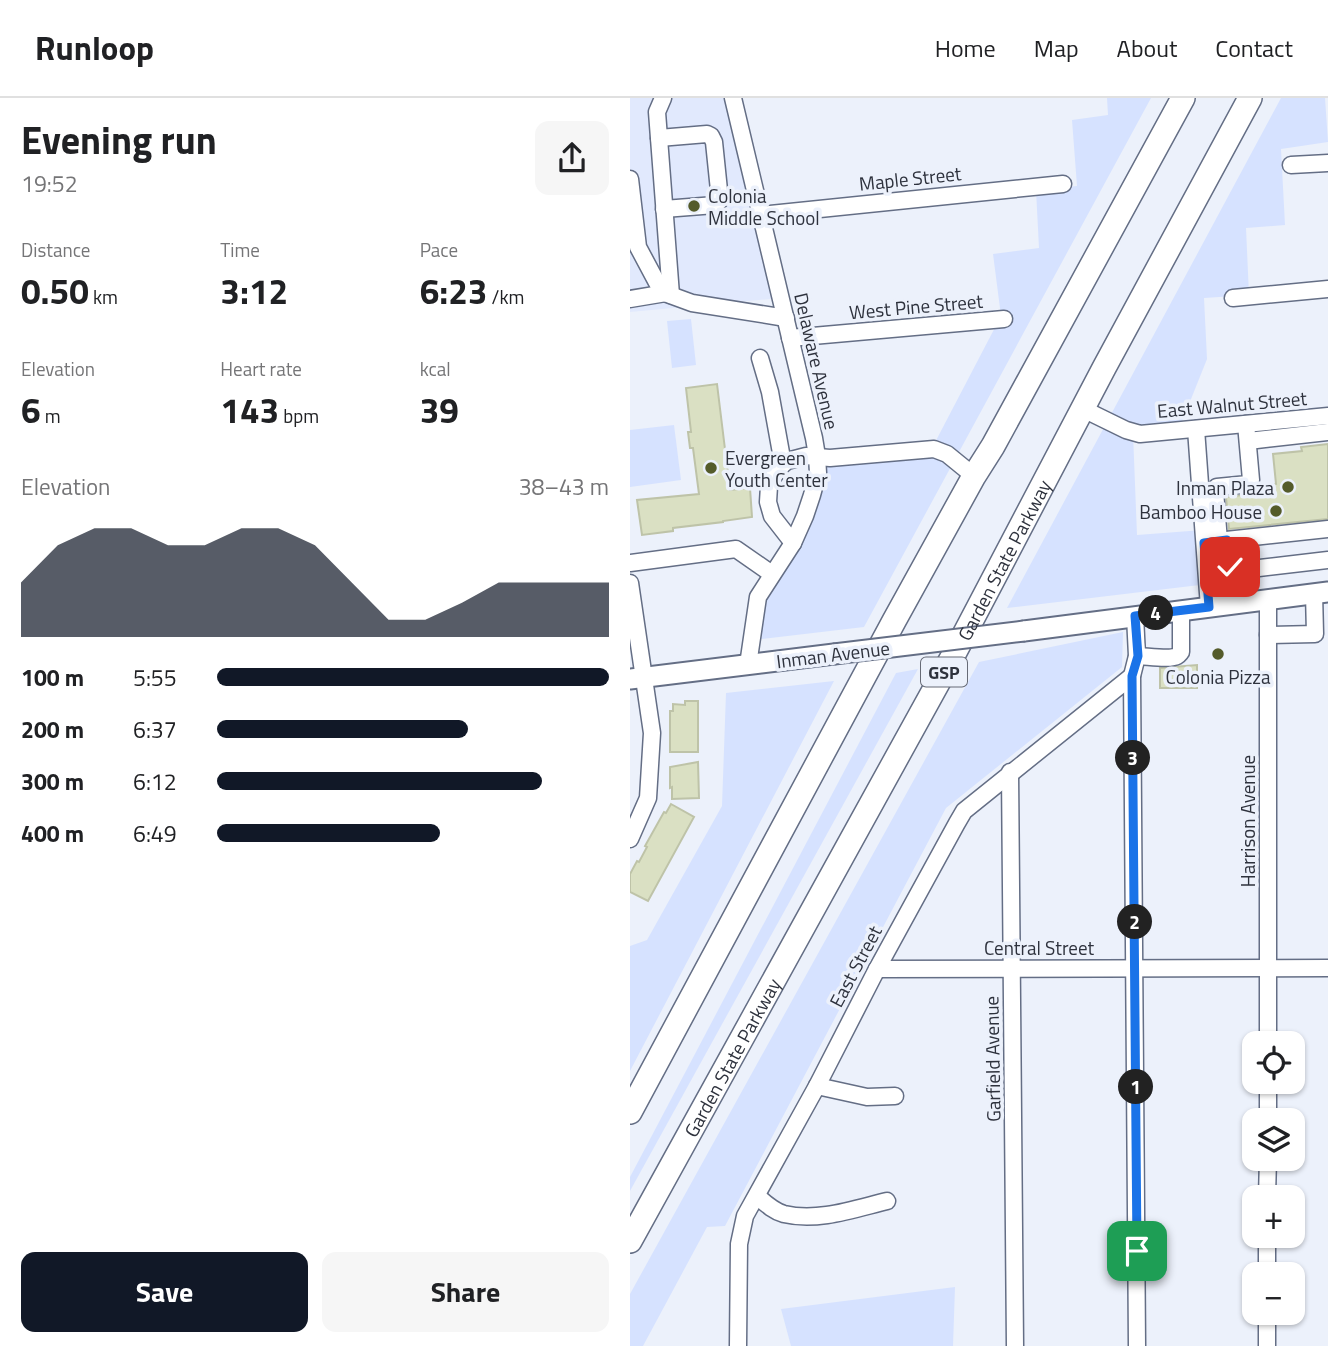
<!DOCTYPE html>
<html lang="en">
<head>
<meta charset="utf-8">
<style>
  :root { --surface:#fff; --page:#f6f6f6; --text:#202124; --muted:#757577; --line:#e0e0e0; --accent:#111827 }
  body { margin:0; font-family:"Titillium Web",sans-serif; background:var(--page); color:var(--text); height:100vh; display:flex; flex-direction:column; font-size:26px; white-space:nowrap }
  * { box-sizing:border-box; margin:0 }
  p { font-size:23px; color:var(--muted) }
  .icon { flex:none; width:38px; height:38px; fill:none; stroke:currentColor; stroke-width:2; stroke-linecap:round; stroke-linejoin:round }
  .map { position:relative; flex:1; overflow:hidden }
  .panel { display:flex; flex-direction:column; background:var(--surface); width:630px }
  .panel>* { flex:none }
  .tools { position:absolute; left:612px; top:933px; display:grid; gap:14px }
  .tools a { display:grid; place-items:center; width:63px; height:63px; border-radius:14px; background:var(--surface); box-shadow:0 2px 5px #0004; font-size:35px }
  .pin { position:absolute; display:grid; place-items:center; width:60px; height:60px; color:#fff; margin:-30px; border-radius:14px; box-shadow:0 4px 10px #0006 }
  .km { position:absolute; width:35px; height:35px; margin:-18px; border-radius:50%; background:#222; color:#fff; font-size:19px; line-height:35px; text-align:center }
  .round { display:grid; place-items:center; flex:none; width:74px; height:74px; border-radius:14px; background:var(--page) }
  .head { display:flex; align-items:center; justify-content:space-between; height:119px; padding:0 21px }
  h1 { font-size:38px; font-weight:700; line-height:52px }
  .stats { display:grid; grid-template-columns:repeat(3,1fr); gap:10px; height:119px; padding:7px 21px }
  .stats div { display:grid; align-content:center }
  .stats b { font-size:35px; font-weight:700 }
  .stats small { font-size:19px; font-weight:400 }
  .stats p { font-size:19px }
  .chart { height:196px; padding:14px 21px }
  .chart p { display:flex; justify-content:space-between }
  .chart svg { width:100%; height:126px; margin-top:7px; fill:var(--accent); opacity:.7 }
  .cta { display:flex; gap:14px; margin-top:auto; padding:14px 21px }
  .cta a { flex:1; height:80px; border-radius:14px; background:var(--accent); color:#fff; font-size:28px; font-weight:700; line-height:80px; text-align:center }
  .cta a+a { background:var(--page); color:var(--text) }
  ul { padding:0 21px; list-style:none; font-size:23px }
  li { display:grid; grid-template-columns:112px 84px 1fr; align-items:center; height:52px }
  li i { height:18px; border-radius:9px; background:var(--accent) }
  header { display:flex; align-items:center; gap:42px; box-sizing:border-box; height:98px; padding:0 35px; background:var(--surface); border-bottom:2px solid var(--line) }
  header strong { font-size:33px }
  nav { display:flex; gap:38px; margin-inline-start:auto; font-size:24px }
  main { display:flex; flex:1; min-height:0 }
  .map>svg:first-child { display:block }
</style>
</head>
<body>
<header>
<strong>Runloop</strong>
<nav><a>Home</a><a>Map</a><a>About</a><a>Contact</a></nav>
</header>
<main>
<section class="panel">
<div class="head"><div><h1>Evening run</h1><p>19:52</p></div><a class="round"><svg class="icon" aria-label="share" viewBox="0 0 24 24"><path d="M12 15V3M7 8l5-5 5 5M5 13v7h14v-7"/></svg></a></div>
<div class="stats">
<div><p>Distance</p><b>0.50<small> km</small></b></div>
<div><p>Time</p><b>3:12</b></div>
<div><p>Pace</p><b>6:23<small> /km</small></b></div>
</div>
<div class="stats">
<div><p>Elevation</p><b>6<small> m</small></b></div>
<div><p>Heart rate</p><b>143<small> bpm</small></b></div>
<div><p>kcal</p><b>39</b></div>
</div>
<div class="chart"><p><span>Elevation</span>38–43 m</p>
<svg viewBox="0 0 160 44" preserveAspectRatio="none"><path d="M0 44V25L10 12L20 6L30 6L40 12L50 12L60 6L70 6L80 12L90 25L100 38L110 38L120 32L130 25L140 25L150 25L160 25V44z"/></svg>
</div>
<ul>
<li><b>100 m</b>5:55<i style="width:100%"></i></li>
<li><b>200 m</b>6:37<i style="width:64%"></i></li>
<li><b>300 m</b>6:12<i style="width:83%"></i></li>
<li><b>400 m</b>6:49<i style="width:57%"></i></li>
</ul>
<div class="cta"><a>Save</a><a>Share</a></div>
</section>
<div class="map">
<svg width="698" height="1248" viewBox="0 0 698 1248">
  <rect width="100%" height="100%" fill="#ecf1fb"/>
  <!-- built -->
  <polygon fill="#e1e9fd" points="0,0 103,0 151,200 0,214"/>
  <!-- green -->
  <g fill="#d6e2ff">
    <polygon points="477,0 521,0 234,529 131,541 135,504 184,416 194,390 198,362 300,354 371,218 363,156 409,150 406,92 447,88 442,22 478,17"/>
    <polygon points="651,0 695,0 698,44 651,51 655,127 616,130 619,197 574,200 577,261 549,331 503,335 507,437 573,432 578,486 377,510"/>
    <polygon points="61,221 66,267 42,270 37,223"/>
    <polygon points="44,327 51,382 0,389 0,332"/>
    <polygon points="493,534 492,569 316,710 95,1128 77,1129 13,1248 0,1248 0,1196 349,564"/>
    <polygon points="288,571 0,1093 0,1079 266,575"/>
    <polygon points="204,583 0,973 0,848 17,842 92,708 96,595"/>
    <polygon points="325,1189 323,1248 161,1248 151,1211"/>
  </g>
  <!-- building -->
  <g fill="#dae0c3" stroke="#bec3a8" stroke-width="2">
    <polygon points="87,286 100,392 120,390 122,419 93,423 93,424 43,430 43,433 12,437 7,402 69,396 63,350 60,350 58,334 61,334 56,290"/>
    <polygon points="698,346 698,421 599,431 596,399 620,396 624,395 630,388 646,386 643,356 672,353 671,349"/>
    <polygon points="567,567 567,590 530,590 530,570"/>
    <polygon points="55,603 68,603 68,654 40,654 40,613 43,613 43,606 55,607"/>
    <polygon points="68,664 69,700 42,701 42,689 40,690 40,669"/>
    <polygon points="41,706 64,719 18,803 0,794 0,776 7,763 9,764 17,749 15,748 34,714 36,715"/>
  </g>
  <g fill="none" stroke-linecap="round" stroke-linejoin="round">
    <defs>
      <g id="minor">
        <polyline points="33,0 27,14 41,197"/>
        <polyline points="103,0 184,340 187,358 188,375 182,397 175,418 163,445 128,499 118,567"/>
        <polyline points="29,40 77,36 81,38 84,44 90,102 85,107 34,111"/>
        <polyline points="661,67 698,65"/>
        <polyline points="0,81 8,149 32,194 62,205 156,220"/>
        <polyline points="131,117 433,86"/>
        <polyline points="603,200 698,191"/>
        <polyline points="0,201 36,195"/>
        <polyline points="160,240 374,221"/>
        <polyline points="130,260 140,294 153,366"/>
        <polyline points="453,311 496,332 510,336 698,318"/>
        <polyline points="566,331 579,509"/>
        <polyline points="618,343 698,334"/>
        <polyline points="597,442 600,469 604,473 698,462"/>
        <polyline points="587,443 698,431"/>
        <polyline points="589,443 585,393 587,389 618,386 621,382 616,326"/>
        <polyline points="163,445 142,418 138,404 139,388 141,382 151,368 157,363 176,358 200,360 304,351 317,356 344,378"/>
        <polyline points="0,465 106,451 142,476"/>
        <polyline points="0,485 22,635 18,700 0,741"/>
        <polyline points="505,518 507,558 502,578 507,1248"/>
        <polyline points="638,537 685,536 684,495"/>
        <path d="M 507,558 C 516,558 540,562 547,558 C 549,557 550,555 551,554 L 551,513"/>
        <polyline points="380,674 385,1248"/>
        <polyline points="247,871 698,870"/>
        <polyline points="638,945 638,502"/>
        <polyline points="187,988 237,999 265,998"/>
        <polyline points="638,1022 638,984"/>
        <path d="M 127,1098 C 135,1105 143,1113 154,1116 C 188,1124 224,1111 257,1103"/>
        <polyline points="637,1099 638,1060"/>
        <polyline points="637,1176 637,1138"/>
        <polyline points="108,1248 109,1146 115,1118 187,988 247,871 327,725 334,713 502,578"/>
        <polyline points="637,1248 637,1214"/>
      </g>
      <g id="major">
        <polyline points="394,533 698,494"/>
        <polyline points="0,581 204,556"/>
      </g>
      <g id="highway">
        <polyline points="0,1014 264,523 344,378 363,348 553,0"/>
        <path id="s1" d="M 0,1143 L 325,554 L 474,270 L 620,0"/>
      </g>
    </defs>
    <!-- minor casing -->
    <use href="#minor" stroke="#646e85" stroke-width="19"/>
    <!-- major casing -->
    <use href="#major" stroke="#646e85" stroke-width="23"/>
    <!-- highway casing -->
    <use href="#highway" stroke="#646e85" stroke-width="26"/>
    <!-- minor -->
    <use href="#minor" stroke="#fff" stroke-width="16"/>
    <!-- major -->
    <use href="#major" stroke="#fff" stroke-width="19"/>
    <!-- highway -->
    <use href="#highway" stroke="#fff" stroke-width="23"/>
    <defs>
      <polyline id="major-bridge" points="204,556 394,533"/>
    </defs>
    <!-- major-bridge casing -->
    <use href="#major-bridge" stroke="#646e85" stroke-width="23" stroke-linecap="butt"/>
    <!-- major-bridge -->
    <use href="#major-bridge" stroke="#fff" stroke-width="19"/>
  </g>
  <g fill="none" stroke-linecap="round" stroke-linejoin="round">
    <defs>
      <polyline id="route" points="507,1153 502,578 508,558 505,518 579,509 574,445 597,442 600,469"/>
    </defs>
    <!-- route casing -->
    <use href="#route" stroke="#fff" stroke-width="14"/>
    <!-- route -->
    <use href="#route" stroke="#1a73e8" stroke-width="9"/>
  </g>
  <!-- markers -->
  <g fill="#545b2a" stroke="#ecf1fb" stroke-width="2.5">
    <circle cx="64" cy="108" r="7"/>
    <circle cx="81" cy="370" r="7"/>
    <circle cx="658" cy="389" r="7"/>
    <circle cx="646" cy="413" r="7"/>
    <circle cx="588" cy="556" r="7"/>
  </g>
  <g text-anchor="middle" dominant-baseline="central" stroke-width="7" stroke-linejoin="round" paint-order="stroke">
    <!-- shield labels -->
    <rect fill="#ecf1fb" stroke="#676b76" stroke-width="2" x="291" y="559.5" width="46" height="29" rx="5"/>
    <g font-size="18" font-weight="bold" fill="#2e323d">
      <text x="314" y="574">GSP</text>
    </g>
    <!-- street labels -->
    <g font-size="19" fill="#2e323d" stroke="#ecf1fb">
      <text transform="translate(280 80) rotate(-6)">Maple Street</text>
      <text transform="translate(286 208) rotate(-5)">West Pine Street</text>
      <text transform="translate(187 263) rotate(77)">Delaware Avenue</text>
      <text transform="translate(602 306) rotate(-5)">East Walnut Street</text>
      <text stroke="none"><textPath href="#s1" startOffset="777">Garden State Parkway</textPath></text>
      <text transform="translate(203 556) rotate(-7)">Inman Avenue</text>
      <text transform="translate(617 723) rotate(-90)">Harrison Avenue</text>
      <text x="409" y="849">Central Street</text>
      <text transform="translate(225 868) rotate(-62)">East Street</text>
      <text stroke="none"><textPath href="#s1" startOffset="210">Garden State Parkway</textPath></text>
      <text transform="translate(362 961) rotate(-91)">Garfield Avenue</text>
    </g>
    <!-- poi labels -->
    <g font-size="19" fill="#2e323d" stroke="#ecf1fb" text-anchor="start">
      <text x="78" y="97">Colonia<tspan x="78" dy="22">Middle School</tspan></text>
      <text x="95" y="359">Evergreen<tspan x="95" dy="22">Youth Center</tspan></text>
      <text x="644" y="389" text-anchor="end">Inman Plaza</text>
      <text x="632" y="413" text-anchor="end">Bamboo House</text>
      <text x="588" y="578" text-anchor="middle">Colonia Pizza</text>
    </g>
  </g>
</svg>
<div class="tools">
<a><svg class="icon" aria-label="locate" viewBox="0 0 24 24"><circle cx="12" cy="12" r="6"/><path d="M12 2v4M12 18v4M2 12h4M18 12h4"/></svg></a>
<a><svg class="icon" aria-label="layers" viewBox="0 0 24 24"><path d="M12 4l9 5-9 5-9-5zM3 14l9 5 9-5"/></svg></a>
<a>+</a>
<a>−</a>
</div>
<div class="pin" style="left:507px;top:1153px;background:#1e9e55"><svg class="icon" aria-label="arrive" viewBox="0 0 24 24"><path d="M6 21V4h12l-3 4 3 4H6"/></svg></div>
<div class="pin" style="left:600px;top:469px;background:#d93025"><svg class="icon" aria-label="check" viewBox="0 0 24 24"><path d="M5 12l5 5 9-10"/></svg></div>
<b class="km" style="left:506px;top:989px">1</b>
<b class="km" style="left:505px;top:824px">2</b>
<b class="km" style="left:503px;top:660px">3</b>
<b class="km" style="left:526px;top:515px">4</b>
</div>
</main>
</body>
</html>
